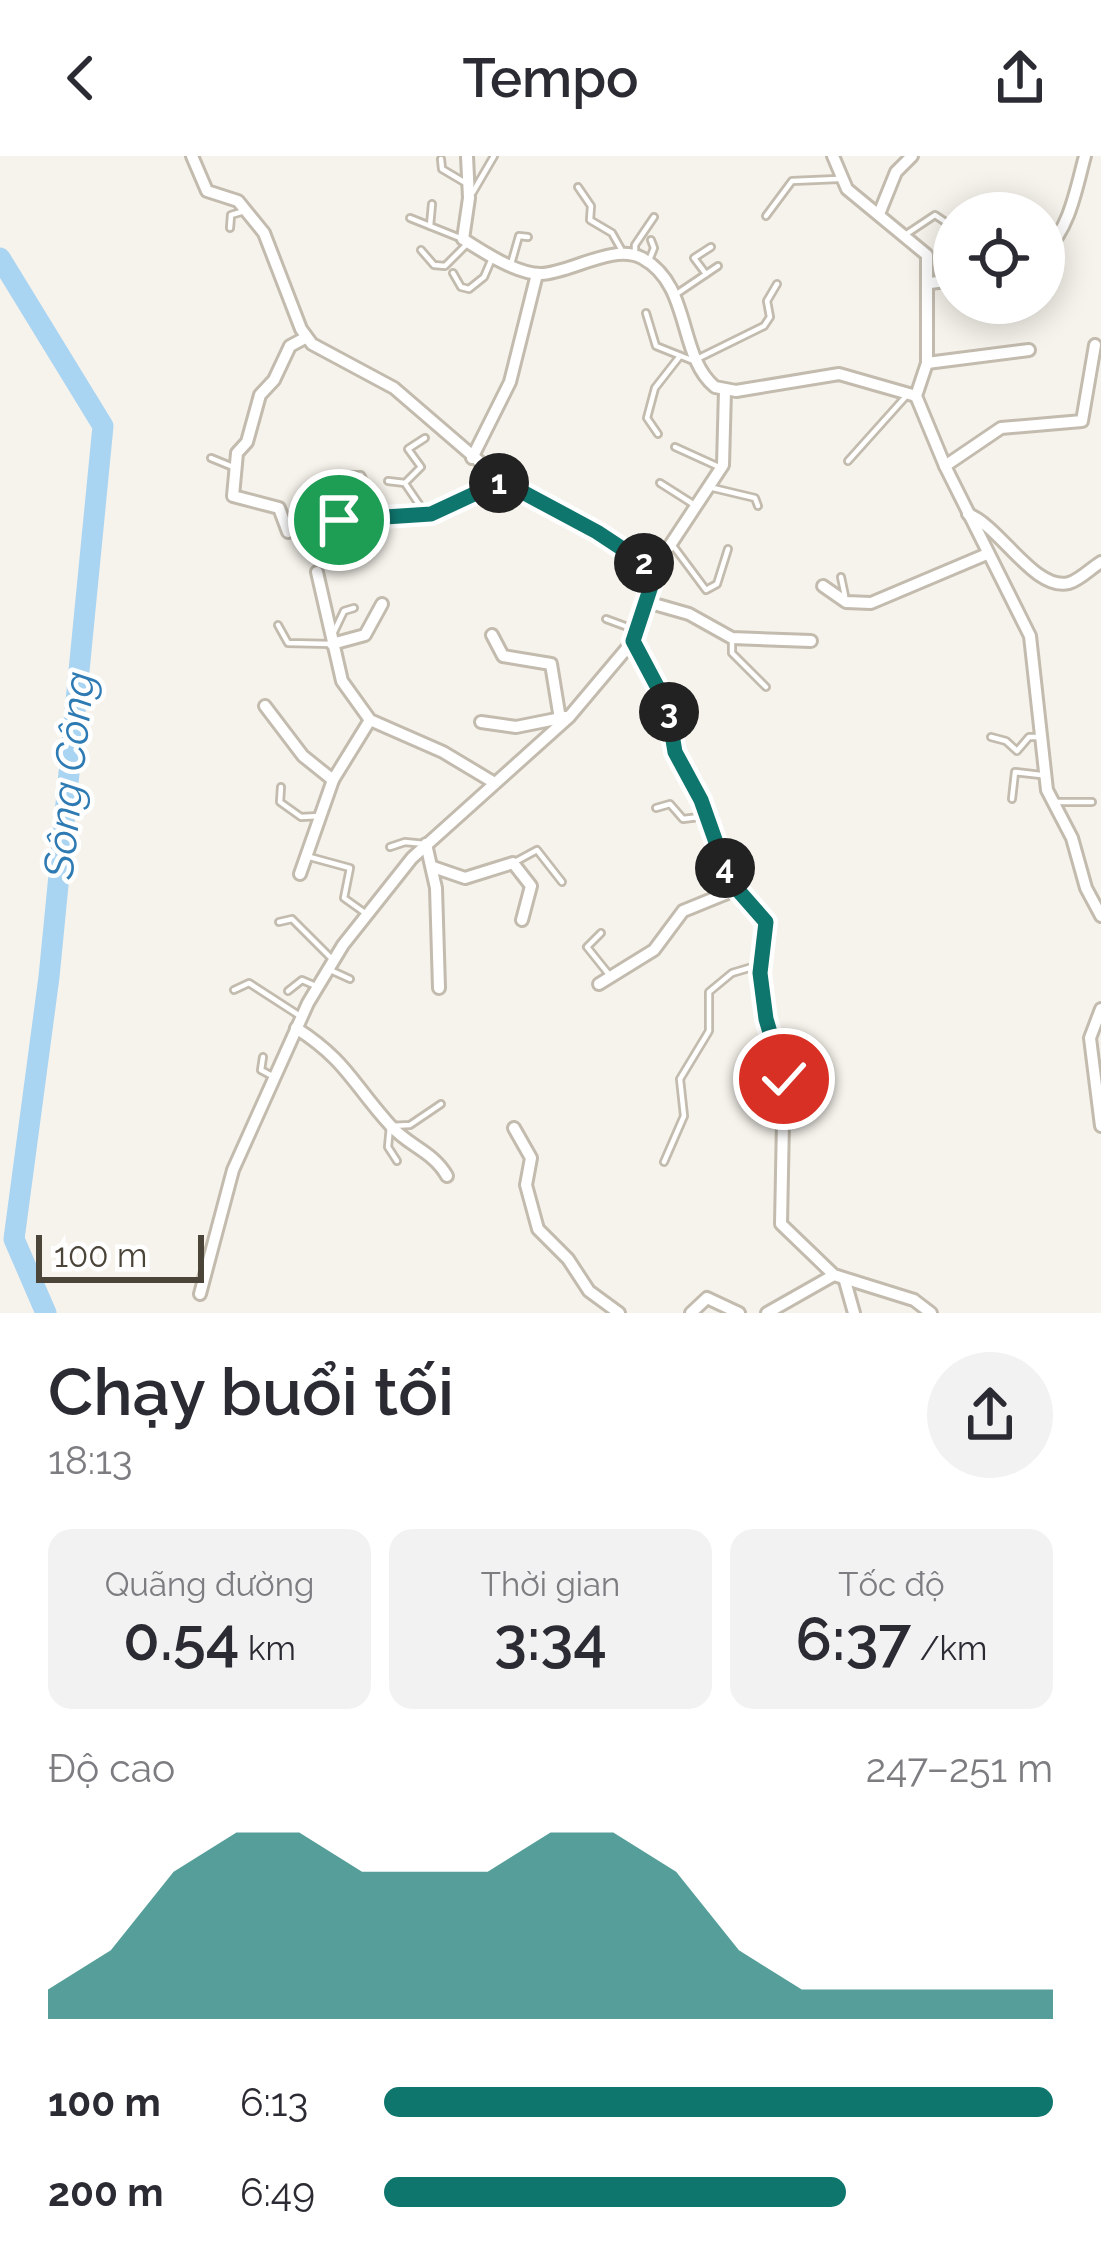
<!DOCTYPE html>
<html lang="vi">
<head>
<meta charset="utf-8">
<style>
  :root { --surface:#fff; --page:#f2f2f3; --text:#2b2b33; --muted:#7c7c81; --accent:#0f766e }
  body { margin:0; font-family:Raleway,sans-serif; background:var(--page); color:var(--text); height:100vh; display:flex; flex-direction:column; font-size:45px; white-space:nowrap }
  * { box-sizing:border-box; margin:0 }
  p { font-size:39px; color:var(--muted) }
  .icon { flex:none; width:66px; height:66px; fill:none; stroke:currentColor; stroke-width:2; stroke-linecap:round; stroke-linejoin:round }
  .map { position:relative; height:1157px; overflow:hidden }
  .sheet { display:flex; flex-direction:column; background:var(--surface); flex:1 }
  .sheet>* { flex:none }
  .tools { position:absolute; left:933px; top:36px; display:grid; gap:24px }
  .tools a { display:grid; place-items:center; width:132px; height:132px; border-radius:50%; background:var(--surface); box-shadow:0 6px 30px #0003; font-size:60px }
  .scale { position:absolute; left:36px; bottom:30px; width:168px; box-sizing:border-box; padding-left:12px; border:6px solid #4b4439; border-top:0; font-size:33px; line-height:42px; white-space:nowrap; color:#4b4439; -webkit-text-stroke:9px #fff; paint-order:stroke }
  .pin { position:absolute; display:grid; place-items:center; width:102px; height:102px; color:#fff; margin:-51px; border:6px solid #fff; border-radius:50%; box-shadow:0 3px 12px #0007 }
  .km { position:absolute; width:60px; height:60px; margin:-30px; border-radius:50%; background:#222; color:#fff; font-size:33px; line-height:60px; text-align:center }
  .round { display:grid; place-items:center; flex:none; width:126px; height:126px; border-radius:63px; background:var(--page) }
  .overview { display:flex; align-items:center; justify-content:space-between; height:204px; padding:0 48px }
  h1 { font-size:66px; font-weight:600; line-height:90px }
  .metrics { display:grid; grid-template-columns:repeat(3,1fr); gap:18px; height:204px; padding:12px 48px }
  .metrics div { display:grid; align-content:center; border-radius:24px; background:var(--page); text-align:center }
  .metrics b { font-size:60px; font-weight:600 }
  .metrics small { font-size:33px; font-weight:400 }
  .metrics p { font-size:33px }
  .chart { height:336px; padding:24px 48px }
  .chart p { display:flex; justify-content:space-between }
  .chart svg { width:100%; height:216px; margin-top:12px; fill:var(--accent); opacity:.7 }
  ul { padding:0 48px; list-style:none; font-size:39px }
  li { display:grid; grid-template-columns:192px 144px 1fr; align-items:center; height:90px }
  li i { height:30px; border-radius:15px; background:var(--accent) }
  header { display:flex; justify-content:space-between; align-items:center; height:156px; padding:0 48px; background:var(--surface); font-size:54px; font-weight:600 }
  .map>svg:first-child { display:block }
</style>
</head>
<body>
<header><svg class="icon" aria-label="back" viewBox="0 0 24 24"><path d="M15 5l-7 7 7 7"/></svg>Tempo<svg class="icon" aria-label="share" viewBox="0 0 24 24"><path d="M12 15V3M7 8l5-5 5 5M5 13v7h14v-7"/></svg></header>
<div class="map">
<svg width="1101" height="1157" viewBox="0 0 1101 1157">
  <rect width="100%" height="100%" fill="#f6f3ec"/>
  <g fill="none" stroke-linecap="round" stroke-linejoin="round">
    <!-- river -->
    <polyline stroke="#a9d4f2" stroke-width="21" points="0,102 103,270 49,821 14,1083 46,1157"/>
    <defs>
      <g id="lane">
        <polyline points="441,3 442,13 464,26"/>
        <polyline points="578,31 591,50 590,64 612,77 621,93"/>
        <polyline points="473,36 494,0"/>
        <polyline points="766,60 792,25 838,23"/>
        <polyline points="410,62 460,82"/>
        <polyline points="430,70 432,48"/>
        <polyline points="230,72 231,59 241,56"/>
        <polyline points="905,79 935,59 947,67"/>
        <polyline points="421,94 434,109 445,110 465,90"/>
        <polyline points="635,99 635,89 654,61"/>
        <polyline points="648,107 654,92 651,84"/>
        <polyline points="511,108 519,80 528,81"/>
        <polyline points="453,117 461,131 469,133 484,121 493,100"/>
        <polyline points="706,118 694,102 711,91"/>
        <polyline points="675,139 718,110"/>
        <polyline points="646,157 656,190 691,204"/>
        <polyline points="699,202 764,170 770,161 767,145 777,128"/>
        <polyline points="658,278 647,262 655,232 680,200"/>
        <polyline points="675,291 719,311"/>
        <polyline points="211,302 233,311"/>
        <polyline points="848,305 908,238"/>
        <polyline points="388,325 405,327 421,311 408,293 425,282"/>
        <polyline points="660,327 693,348"/>
        <polyline points="329,328 344,319 361,319 380,357"/>
        <polyline points="406,329 423,354"/>
        <polyline points="713,332 755,342 758,350"/>
        <polyline points="674,391 706,434 717,428 728,393"/>
        <polyline points="841,421 845,440"/>
        <polyline points="606,463 633,473"/>
        <polyline points="278,469 288,487 332,488"/>
        <polyline points="333,478 344,455 354,452"/>
        <polyline points="732,482 732,497 766,531"/>
        <polyline points="991,581 1006,585 1017,595 1029,581 1040,581"/>
        <polyline points="281,631 280,646 301,661 320,660"/>
        <polyline points="1012,643 1015,616 1041,619"/>
        <polyline points="1057,646 1092,646"/>
        <polyline points="656,652 670,648 683,663 707,660"/>
        <polyline points="390,691 405,686 425,688"/>
        <polyline points="306,700 350,712 344,742 365,757"/>
        <polyline points="513,707 537,694 562,726"/>
        <polyline points="279,766 292,763 333,804"/>
        <polyline points="601,777 587,791 611,821"/>
        <polyline points="328,813 350,823"/>
        <polyline points="234,834 249,827 300,860"/>
        <polyline points="288,835 302,824 318,831"/>
        <polyline points="263,901 261,914 274,921"/>
        <polyline points="783,909 795,902 790,889"/>
        <polyline points="397,1005 388,991 390,970 410,969 441,948"/>
        <polyline points="664,1006 684,960 680,923 709,875 709,836 732,817 759,809"/>
      </g>
      <g id="street">
        <polyline points="192,0 207,35 238,45 264,77 301,173 312,188 394,232 502,325 597,376 656,415"/>
        <path d="M 467,0 L 469,42 L 463,83 C 483,96 517,118 541,118 C 571,117 613,87 642,102 C 692,129 677,199 715,231 L 736,235 L 839,218 L 916,240"/>
        <polyline points="833,0 847,33 927,99 927,207 916,240 945,310 1030,480 1047,634 1072,682 1086,732 1101,760"/>
        <polyline points="879,58 896,16 912,0"/>
        <path d="M 1044,97 C 1070,72 1076,33 1085,0"/>
        <polyline points="930,127 954,124"/>
        <polyline points="927,207 1029,194"/>
        <polyline points="472,302 510,226 537,118"/>
        <polyline points="945,310 1001,272 1082,265 1095,189"/>
        <path d="M 968,358 C 1000,370 1035,436 1069,427 C 1080,424 1091,412 1101,406"/>
        <polyline points="339,364 431,358 502,325"/>
        <polyline points="288,376 279,352 233,340 237,297 247,286 260,239 274,224 290,190 305,182"/>
        <polyline points="317,416 342,525 370,564 443,596 493,626"/>
        <polyline points="823,430 846,446 871,447 987,398"/>
        <polyline points="647,446 689,458 732,482 811,485"/>
        <polyline points="492,479 503,500 551,508 560,563"/>
        <polyline points="633,485 667,549 675,596 701,644 724,709 737,733 766,766 761,816 765,855 784,914 781,1068 834,1119 914,1144 931,1157"/>
        <polyline points="332,488 365,479 382,448"/>
        <polyline points="265,550 303,600 333,624"/>
        <polyline points="481,566 516,571 566,561"/>
        <polyline points="426,688 436,732 439,832"/>
        <polyline points="433,711 465,722 513,707 531,730 522,764"/>
        <polyline points="300,718 333,624 370,564"/>
        <polyline points="599,828 654,794 683,755 737,733"/>
        <polyline points="1101,853 1090,882 1101,970"/>
        <path d="M 296,872 C 347,905 352,927 390,969 C 408,990 433,995 447,1020"/>
        <polyline points="514,972 531,1002 526,1029 538,1073 568,1103 589,1135 619,1157"/>
        <polyline points="845,1125 854,1157"/>
        <polyline points="200,1138 233,1014 308,847 343,789 412,702 569,561 633,485 661,403 723,309 725,234"/>
        <polyline points="691,1157 707,1142 739,1157"/>
        <polyline points="767,1157 834,1119"/>
      </g>
    </defs>
    <!-- lane casing -->
    <use href="#lane" stroke="#c2bbae" stroke-width="10"/>
    <!-- street casing -->
    <use href="#street" stroke="#c2bbae" stroke-width="16"/>
    <!-- lane -->
    <use href="#lane" stroke="#fff" stroke-width="4.5"/>
    <!-- street -->
    <use href="#street" stroke="#fff" stroke-width="10"/>
  </g>
  <g fill="none" stroke-linecap="round" stroke-linejoin="round">
    <defs>
      <polyline id="route" points="339,364 431,358 502,325 597,376 656,415 633,485 667,549 675,596 701,644 724,709 737,733 766,766 760,817 766,863 784,923"/>
    </defs>
    <!-- route casing -->
    <use href="#route" stroke="#fff" stroke-width="24"/>
    <!-- route -->
    <use href="#route" stroke="#0f766e" stroke-width="15"/>
  </g>
  <g text-anchor="middle" dominant-baseline="central" stroke-width="9" stroke-linejoin="round" paint-order="stroke">
    <!-- water labels -->
    <g font-size="42" font-style="italic" fill="#2e7ab2" stroke="#fff">
      <text transform="translate(69 619) rotate(-84)">Sông Công</text>
    </g>
  </g>
</svg>
<div class="tools">
<a><svg class="icon" aria-label="locate" viewBox="0 0 24 24"><circle cx="12" cy="12" r="6"/><path d="M12 2v4M12 18v4M2 12h4M18 12h4"/></svg></a>
</div>
<div class="scale">100 m</div>
<div class="pin" style="left:339px;top:364px;background:#1e9e55"><svg class="icon" aria-label="arrive" viewBox="0 0 24 24"><path d="M6 21V4h12l-3 4 3 4H6"/></svg></div>
<div class="pin" style="left:784px;top:923px;background:#d93025"><svg class="icon" aria-label="check" viewBox="0 0 24 24"><path d="M5 12l5 5 9-10"/></svg></div>
<b class="km" style="left:499px;top:327px">1</b>
<b class="km" style="left:644px;top:407px">2</b>
<b class="km" style="left:669px;top:556px">3</b>
<b class="km" style="left:725px;top:712px">4</b>
</div>
<section class="sheet">
<div class="overview"><div><h1>Chạy buổi tối</h1><p>18:13</p></div><a class="round"><svg class="icon" aria-label="share" viewBox="0 0 24 24"><path d="M12 15V3M7 8l5-5 5 5M5 13v7h14v-7"/></svg></a></div>
<div class="metrics">
<div><p>Quãng đường</p><b>0.54<small> km</small></b></div>
<div><p>Thời gian</p><b>3:34</b></div>
<div><p>Tốc độ</p><b>6:37<small> /km</small></b></div>
</div>
<div class="chart"><p><span>Độ cao</span>247–251 m</p>
<svg viewBox="0 0 160 44" preserveAspectRatio="none"><path d="M0 44V38L10 30L20 14L30 6L40 6L50 14L60 14L70 14L80 6L90 6L100 14L110 30L120 38L130 38L140 38L150 38L160 38V44z"/></svg>
</div>
<ul>
<li><b>100 m</b>6:13<i style="width:100%"></i></li>
<li><b>200 m</b>6:49<i style="width:69%"></i></li>
</ul>
</section>
</body>
</html>
